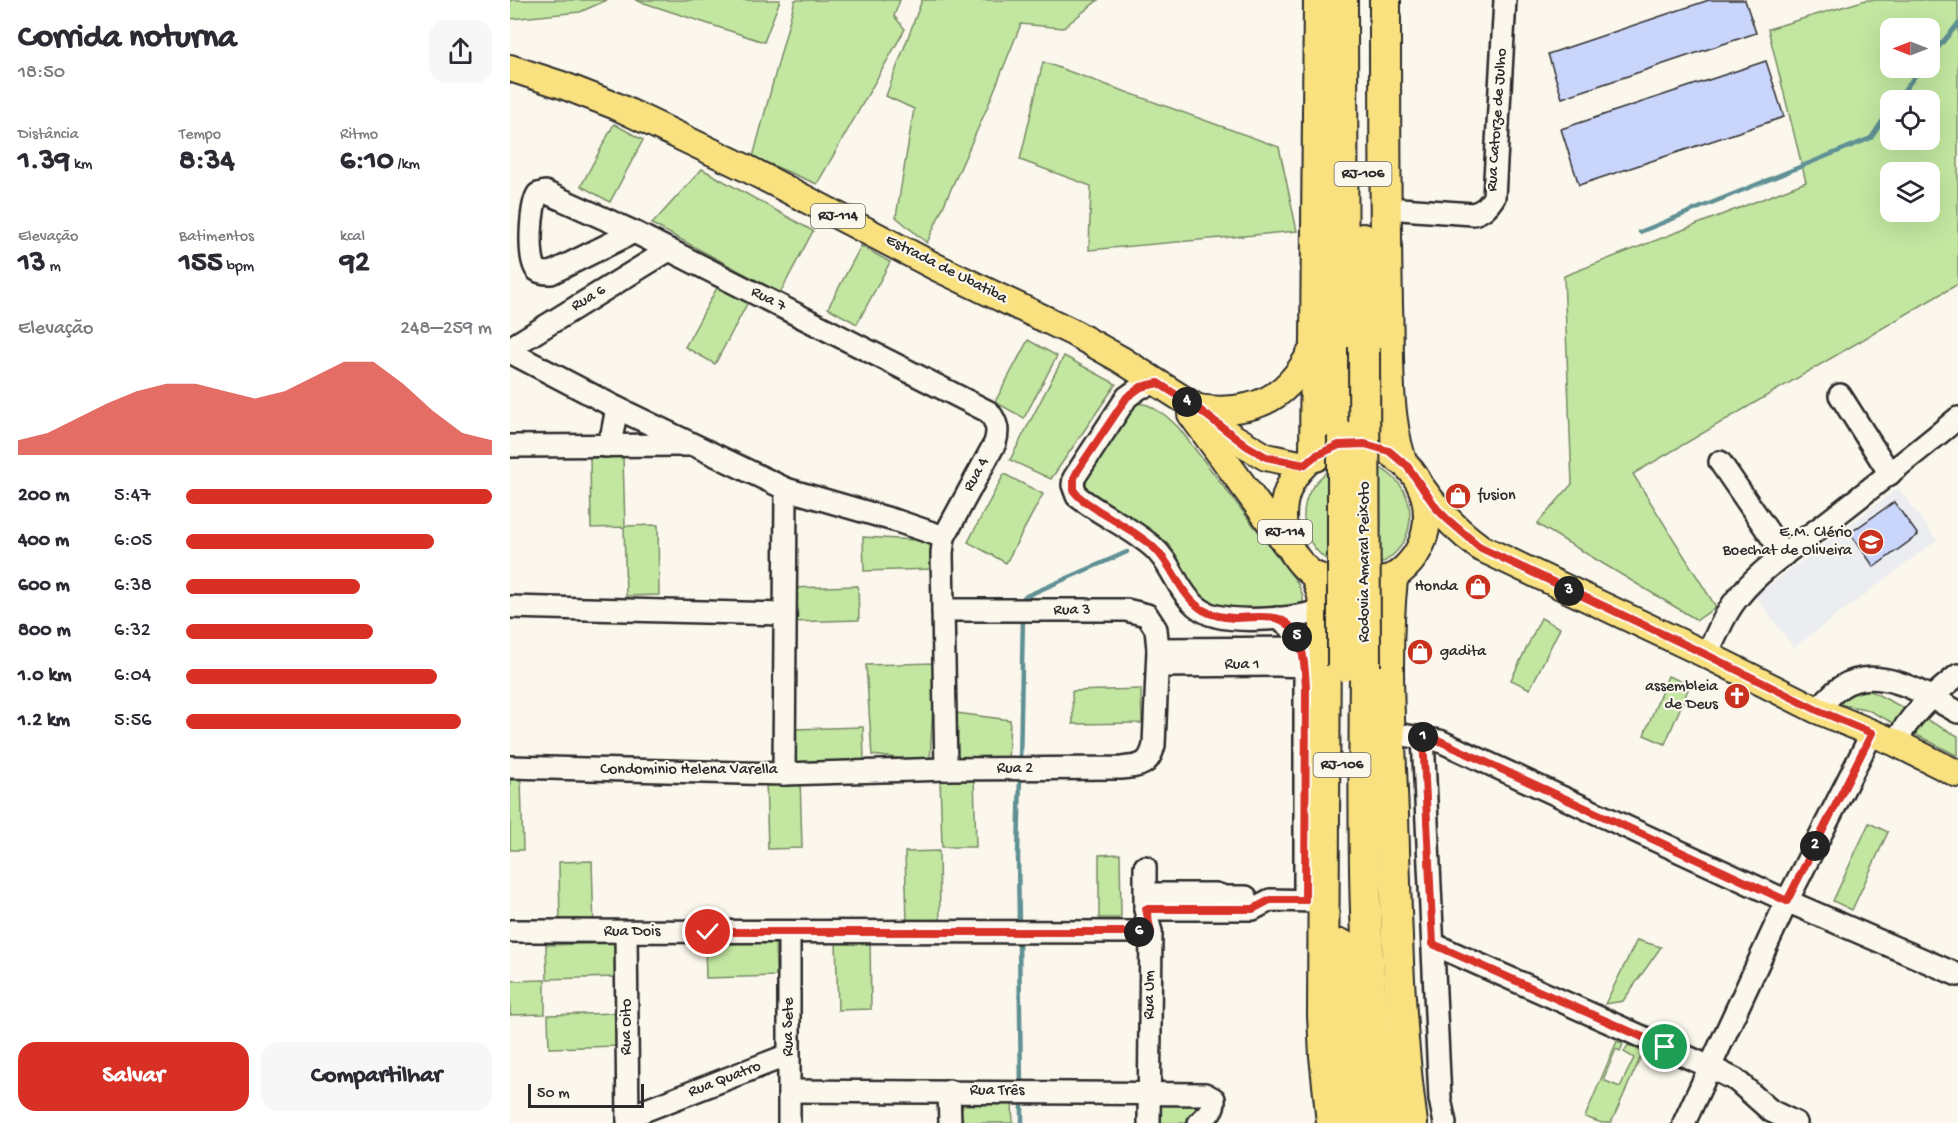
<!DOCTYPE html>
<html lang="pt">
<head>
<meta charset="utf-8">
<style>
  :root { --surface:#fff; --page:#f7f7f7; --text:#2b2b33; --muted:#7c7c81; --accent:#d93025 }
  body { margin:0; font-family:"Gochi Hand",sans-serif; background:var(--page); color:var(--text); height:100vh; display:flex; flex-direction:column; font-size:22px; white-space:nowrap }
  * { box-sizing:border-box; margin:0 }
  p { font-size:20px; color:var(--muted) }
  .icon { flex:none; width:33px; height:33px; fill:none; stroke:currentColor; stroke-width:2; stroke-linecap:round; stroke-linejoin:round }
  .map { position:relative; flex:1; overflow:hidden }
  .drawer { display:flex; flex-direction:column; background:var(--surface); width:510px }
  .drawer>* { flex:none }
  .needle { width:39px; rotate:270deg }
  .controls { position:absolute; left:1370px; top:18px; display:grid; gap:12px }
  .controls a { display:grid; place-items:center; width:60px; height:60px; border-radius:12px; background:var(--surface); box-shadow:0 6px 24px #0002; font-size:30px }
  .scale { position:absolute; left:18px; bottom:15px; width:116px; box-sizing:border-box; padding-left:6px; border:3px solid #2b2b2b; border-top:0; font-size:16px; line-height:21px; white-space:nowrap; color:#2b2b2b; -webkit-text-stroke:4px #fbf7ec; paint-order:stroke }
  .pin { position:absolute; display:grid; place-items:center; width:51px; height:51px; color:#fff; margin:-26px; border:3px solid #fff; border-radius:50%; box-shadow:0 2px 6px #0007 }
  .km { position:absolute; width:30px; height:30px; margin:-15px; border-radius:50%; background:#222; color:#fff; font-size:16px; line-height:30px; text-align:center }
  .round { display:grid; place-items:center; flex:none; width:63px; height:63px; border-radius:18px; background:var(--page) }
  .overview { display:flex; align-items:center; justify-content:space-between; height:102px; padding:0 18px }
  h1 { font-size:33px; font-weight:800; line-height:45px }
  .figures { display:grid; grid-template-columns:repeat(3,1fr); gap:9px; height:102px; padding:6px 18px }
  .figures div { display:grid; align-content:center }
  .figures b { font-size:30px; font-weight:800 }
  .figures small { font-size:16px; font-weight:400 }
  .figures p { font-size:16px }
  .chart { height:168px; padding:12px 18px }
  .chart p { display:flex; justify-content:space-between }
  .chart svg { width:100%; height:108px; margin-top:6px; fill:var(--accent); opacity:.7 }
  .primary-button { display:flex; gap:12px; margin-top:auto; padding:12px 18px }
  .primary-button a { flex:1; height:69px; border-radius:18px; background:var(--accent); color:#fff; font-size:24px; font-weight:800; line-height:69px; text-align:center }
  .primary-button a+a { background:var(--page); color:var(--text) }
  ul { padding:0 18px; list-style:none; font-size:20px }
  li { display:grid; grid-template-columns:96px 72px 1fr; align-items:center; height:45px }
  li i { height:15px; border-radius:8px; background:var(--accent) }
  main { display:flex; flex:1; min-height:0 }
  .map>svg:first-child { display:block }
</style>
</head>
<body>
<main>
<section class="drawer">
<div class="overview"><div><h1>Corrida noturna</h1><p>18:50</p></div><a class="round"><svg class="icon" aria-label="share" viewBox="0 0 24 24"><path d="M12 15V3M7 8l5-5 5 5M5 13v7h14v-7"/></svg></a></div>
<div class="figures">
<div><p>Distância</p><b>1.39<small> km</small></b></div>
<div><p>Tempo</p><b>8:34</b></div>
<div><p>Ritmo</p><b>6:10<small> /km</small></b></div>
</div>
<div class="figures">
<div><p>Elevação</p><b>13<small> m</small></b></div>
<div><p>Batimentos</p><b>155<small> bpm</small></b></div>
<div><p>kcal</p><b>92</b></div>
</div>
<div class="chart"><p><span>Elevação</span>248–259 m</p>
<svg viewBox="0 0 160 44" preserveAspectRatio="none"><path d="M0 44V38L10 35L20 29L30 23L40 18L50 15L60 15L70 18L80 21L90 18L100 12L110 6L120 6L130 15L140 26L150 35L160 38V44z"/></svg>
</div>
<ul>
<li><b>200 m</b>5:47<i style="width:100%"></i></li>
<li><b>400 m</b>6:05<i style="width:81%"></i></li>
<li><b>600 m</b>6:38<i style="width:57%"></i></li>
<li><b>800 m</b>6:32<i style="width:61%"></i></li>
<li><b>1.0 km</b>6:04<i style="width:82%"></i></li>
<li><b>1.2 km</b>5:56<i style="width:90%"></i></li>
</ul>
<div class="primary-button"><a>Salvar</a><a>Compartilhar</a></div>
</section>
<div class="map">
<svg width="1448" height="1123" viewBox="0 0 1448 1123">
  <rect width="100%" height="100%" fill="#fbf7ec"/>
  <filter id="ink" filterUnits="userSpaceOnUse"><feTurbulence type="fractalNoise" baseFrequency=".0167" numOctaves="2"/><feDisplacementMap in="SourceGraphic" scale="12" xChannelSelector="R" yChannelSelector="G"/><feConvolveMatrix kernelMatrix="1 2 1 2 8 2 1 2 1" color-interpolation-filters="sRGB"/></filter>
  <g filter="url(#ink)">
    <!-- built -->
    <polygon fill="#ecedf1" points="1388,488 1427,540 1284,648 1245,596"/>
    <!-- green -->
    <g fill="#c3e7a1" stroke="#778966" stroke-width="1.5" fill-rule="evenodd">
      <polygon points="0,0 97,0 70,12 0,19"/>
      <polygon points="125,0 270,0 254,42"/>
      <polygon points="285,0 390,0 384,16 395,29 307,184 243,157"/>
      <polygon points="412,0 588,0 553,28 511,24 477,108 417,243 386,217 404,109 376,96"/>
      <path d="M 1356,0 L 1448,0 L 1448,284 L 1123,474 L 1206,607 L 1187,620 L 1027,524 L 1062,484 L 1054,276 L 1296,182 L 1258,29 ZM 1419,28 L 1419,68 L 1380,68 L 1380,28 ZM 1419,100 L 1419,140 L 1380,140 L 1380,100 ZM 1419,172 L 1419,212 L 1380,212 L 1380,172 Z"/>
      <polygon points="533,62 769,147 787,231 579,250 581,186 510,160"/>
      <polygon points="104,124 133,140 100,202 71,186"/>
      <polygon points="192,169 303,231 270,293 142,224"/>
      <polygon points="351,246 380,262 347,324 318,308"/>
      <polygon points="208,286 238,302 205,364 175,347"/>
      <polygon points="518,340 547,356 514,418 485,402"/>
      <polygon points="554,356 606,384 541,479 500,460"/>
      <polygon points="627,403 638,405 655,415 668,427 787,582 793,596 793,607 715,608 692,602 576,488 576,478 619,412"/>
      <polygon points="113,457 115,526 148,525 149,595 116,596 114,527 81,528 80,458"/>
      <circle cx="847" cy="516" r="53"/>
      <polygon points="494,474 533,494 496,563 458,542"/>
      <polygon points="353,537 422,541 423,569 354,571"/>
      <polygon points="348,586 349,620 280,622 279,588"/>
      <polygon points="1031,618 1050,628 1020,689 1001,680"/>
      <polygon points="425,663 420,762 362,755 356,665"/>
      <polygon points="1158,676 1180,685 1155,744 1134,735"/>
      <polygon points="1353,687 1448,736 1448,756 1356,709 1327,704"/>
      <polygon points="631,689 632,723 563,724 562,691"/>
      <polygon points="446,713 500,720 498,761 443,763"/>
      <polygon points="353,727 354,761 285,763 284,729"/>
      <polygon points="430,777 464,777 466,847 432,847"/>
      <polygon points="290,778 292,848 258,849 256,779"/>
      <polygon points="0,780 11,780 13,850 0,850"/>
      <polygon points="1359,823 1378,832 1342,910 1323,901"/>
      <polygon points="429,851 430,921 397,922 395,852"/>
      <polygon points="610,854 611,916 609,918 589,918 589,855"/>
      <polygon points="82,861 84,931 50,932 49,862"/>
      <polygon points="360,939 361,1009 328,1010 326,940"/>
      <polygon points="1127,940 1151,947 1113,1001 1095,1004"/>
      <polygon points="105,943 106,977 37,979 36,945"/>
      <polygon points="265,943 266,976 196,978 195,944"/>
      <polygon points="35,980 35,1014 0,1015 0,981"/>
      <polygon points="108,1013 109,1046 39,1048 38,1015"/>
      <polygon points="1107,1041 1113,1044 1110,1051 1106,1049 1093,1080 1110,1087 1124,1058 1114,1052 1118,1045 1133,1052 1101,1123 1092,1123 1075,1117"/>
      <path d="M 455,1103 L 502,1103 L 503,1123 L 454,1123 C 451,1115 449,1110 455,1103 Z"/>
      <path d="M 648,1103 L 691,1103 C 692,1112 684,1118 679,1123 L 646,1123 Z"/>
    </g>
    <g fill="none" stroke-linecap="round" stroke-linejoin="round">
      <!-- stream -->
      <g stroke="#5f9094" stroke-width="4.5">
        <polyline points="1419,58 1448,24"/>
        <polyline points="1387,100 1411,68"/>
        <polyline points="1130,232 1361,138 1380,110"/>
        <polyline points="514,605 514,597 617,552"/>
        <polyline points="510,764 513,617"/>
        <polyline points="509,926 508,855 510,776"/>
        <polyline points="509,938 511,1088"/>
        <polyline points="512,1099 512,1123"/>
      </g>
    </g>
    <!-- building -->
    <g fill="#cad5fc" stroke="#2b2b2b" stroke-width="1.5">
      <polygon points="1199,0 1235,0 1246,33 1052,98 1038,54"/>
      <polygon points="1256,61 1274,117 1069,185 1051,129"/>
      <polygon points="1384,502 1408,535 1364,567 1340,533"/>
    </g>
    <g fill="none" stroke-linecap="round" stroke-linejoin="round">
      <defs>
        <g id="minor">
          <path d="M 876,208 L 963,214 C 974,211 978,206 984,197 L 995,0"/>
          <path d="M 124,232 L 41,273 C 36,273 31,273 27,270 C 17,261 21,203 28,194 L 35,192 L 124,232 L 479,412 C 487,423 489,430 485,443 L 434,537 L 432,553 L 436,769"/>
          <polyline points="0,348 159,250"/>
          <polyline points="0,352 107,408 276,489 387,521 434,537"/>
          <path d="M 648,383 L 631,387 L 617,397 L 564,478 L 563,485 L 567,496 C 591,515 620,527 643,547 C 660,562 665,583 679,599 C 686,607 696,614 706,616 C 729,622 793,620 814,608"/>
          <polyline points="1330,395 1380,474"/>
          <polyline points="0,446 179,445"/>
          <polyline points="96,446 102,434 107,408"/>
          <polyline points="1210,462 1274,555"/>
          <polyline points="0,607 274,614"/>
          <path d="M 767,618 C 790,627 793,654 795,675 L 795,900"/>
          <polyline points="648,649 791,648 803,645"/>
          <path d="M 1197,655 C 1207,634 1215,612 1230,595 C 1252,568 1287,545 1315,524 C 1360,489 1405,454 1448,418"/>
          <polyline points="648,666 767,665 794,666 806,668"/>
          <path d="M 1307,710 C 1315,702 1322,693 1331,687 C 1367,663 1416,694 1448,712"/>
          <polyline points="880,733 930,741 1277,901 1448,975"/>
          <polyline points="913,737 930,1099 935,1123"/>
          <path d="M 1386,743 C 1399,714 1424,695 1448,675"/>
          <path d="M 0,767 L 274,774 L 436,769 L 611,768 C 630,766 639,766 644,745 L 648,649 L 646,629 L 637,615 L 616,610 L 433,610"/>
          <polyline points="274,774 276,489"/>
          <polyline points="635,867 635,909 641,932 639,1123"/>
          <polyline points="636,894 706,894 715,897 736,897"/>
          <polyline points="635,909 743,909 760,900 807,901"/>
          <polyline points="0,931 641,932"/>
          <polyline points="116,932 118,1123"/>
          <polyline points="279,932 279,1123"/>
          <polyline points="923,944 1200,1067 1226,1080 1261,1111 1286,1123"/>
          <path d="M 279,1091 L 695,1094 L 704,1099 C 705,1110 696,1116 689,1123"/>
          <polyline points="439,1091 440,1123"/>
          <polyline points="118,1117 278,1055"/>
          <polyline points="1174,1123 1277,901 1362,733"/>
        </g>
        <g id="major">
          <polyline points="0,68 52,85 106,106 238,169 426,267 562,332 610,359 687,408 721,436 756,457 794,465"/>
          <path d="M 687,408 C 747,416 781,397 806,342"/>
          <polyline points="681,414 776,544"/>
          <circle cx="845" cy="516" r="72"/>
          <path d="M 912,488 C 929,512 947,531 971,548 L 1197,655 L 1307,710 L 1386,743 L 1448,774"/>
        </g>
        <g id="highway">
          <polyline points="832,0 833,436"/>
          <path d="M 875,0 C 875,102 875,203 877,305 C 879,355 875,409 890,458"/>
          <polyline points="853,239 854,347"/>
          <polyline points="805,456 809,0"/>
          <polyline points="807,578 813,595 815,624 813,1016 815,1056 822,1123"/>
          <path d="M 882,579 C 874,655 880,738 883,815 C 886,917 888,1021 902,1123"/>
          <path d="M 855,666 C 854,818 851,972 874,1123"/>
          <polyline points="832,945 838,1046 846,1123"/>
        </g>
      </defs>
      <!-- minor casing -->
      <use href="#minor" stroke="#2b2b2b" stroke-width="26"/>
      <!-- major casing -->
      <use href="#major" stroke="#2b2b2b" stroke-width="30"/>
      <!-- highway casing -->
      <use href="#highway" stroke="#2b2b2b" stroke-width="34"/>
      <!-- minor -->
      <use href="#minor" stroke="#fbf7ec" stroke-width="21"/>
      <!-- major -->
      <use href="#major" stroke="#fae180" stroke-width="26"/>
      <!-- highway -->
      <use href="#highway" stroke="#fae180" stroke-width="30"/>
      <defs>
        <g id="highway-bridge">
          <polyline points="854,347 855,666"/>
          <polyline points="833,436 833,666"/>
        </g>
      </defs>
      <!-- highway-bridge casing -->
      <use href="#highway-bridge" stroke="#2b2b2b" stroke-width="34" stroke-linecap="butt"/>
      <!-- highway-bridge -->
      <use href="#highway-bridge" stroke="#fae180" stroke-width="30"/>
    </g>
  </g>
  <g fill="none" stroke-linecap="round" stroke-linejoin="round" filter="url(#ink)">
    <defs>
      <path id="route" d="M 198,932 L 641,932 L 636,909 L 743,909 L 760,900 L 795,900 L 796,688 C 795,667 794,628 769,619 C 758,615 736,618 724,618 C 713,617 703,616 693,610 C 669,595 664,565 643,547 C 627,533 607,522 589,511 C 581,505 570,500 564,491 L 564,478 L 568,470 L 617,397 L 631,387 L 648,383 L 687,408 L 737,446 L 756,457 L 794,465 L 805,456 L 829,445 L 855,444 L 879,451 L 898,467 L 927,509 L 937,519 L 971,548 L 1197,655 L 1307,710 L 1362,733 L 1277,901 L 930,741 L 913,737 L 923,944 L 1155,1047"/>
    </defs>
    <!-- route casing -->
    <use href="#route" stroke="#fff" stroke-width="12"/>
    <!-- route -->
    <use href="#route" stroke="#d93025" stroke-width="8"/>
  </g>
  <!-- icons -->
  <defs>
    <symbol id="shop-disc" viewBox="-11 -11 22 22"><circle r="9.5" fill="#c8321e" stroke="#fbf7ec"/><path d="M-5-2.5h2.3a2.7 3.5 0 0 1 5.4 0H5L5.5 6h-11ZM-1.5-2.5h3a1.5 2.3 0 0 0-3 0Z" fill="#fff"/></symbol>
    <symbol id="school-disc" viewBox="-11 -11 22 22"><circle r="9.5" fill="#c8321e" stroke="#fbf7ec"/><path d="M0-5L7-2L0 1L-7-2ZM-4 1L0 2.5L4 1V4Q0 6-4 4Z" fill="#fff"/></symbol>
    <symbol id="church-disc" viewBox="-11 -11 22 22"><circle r="9.5" fill="#c8321e" stroke="#fbf7ec"/><path d="M-1.2-6h2.4v3.5h3.3v2.4h-3.3V6h-2.4V-.1h-3.3v-2.4h3.3Z" fill="#fff"/></symbol>
  </defs>
  <g fill-rule="evenodd">
    <use href="#shop-disc" x="933" y="481" width="30" height="30"/>
    <use href="#school-disc" x="1346" y="527" width="30" height="30"/>
    <use href="#shop-disc" x="953" y="572" width="30" height="30"/>
    <use href="#shop-disc" x="895" y="637" width="30" height="30"/>
    <use href="#church-disc" x="1212" y="681" width="30" height="30"/>
  </g>
  <g text-anchor="middle" dominant-baseline="central" stroke-width="4.5" stroke-linejoin="round" paint-order="stroke">
    <!-- shield labels -->
    <g fill="#fbf7ec" stroke="#696865" stroke-width="1.5">
      <rect x="824.5" y="162" width="57" height="24" rx="4.5"/>
      <rect x="301" y="204" width="54" height="24" rx="4.5"/>
      <rect x="748" y="520" width="54" height="24" rx="4.5"/>
      <rect x="803.5" y="753" width="57" height="24" rx="4.5"/>
    </g>
    <g font-size="15" font-weight="bold" fill="#2b2b2b">
      <text x="853" y="174">RJ-106</text>
      <text x="328" y="216">RJ-114</text>
      <text x="775" y="532">RJ-114</text>
      <text x="832" y="765">RJ-106</text>
    </g>
    <!-- street labels -->
    <g font-size="16" fill="#2b2b2b" stroke="#fbf7ec">
      <text transform="translate(988 120) rotate(-86)">Rua Catorze de Julho</text>
      <text transform="translate(436 270) rotate(27)">Estrada de Ubatiba</text>
      <text transform="translate(79 299) rotate(-31)">Rua 6</text>
      <text transform="translate(258 300) rotate(27)">Rua 7</text>
      <text transform="translate(467 475) rotate(-61)">Rua 4</text>
      <text transform="translate(855 562) rotate(-90)">Rodovia Amaral Peixoto</text>
      <text transform="translate(562 611) rotate(-1)">Rua 3</text>
      <text x="732" y="665">Rua 1</text>
      <text x="505" y="769">Rua 2</text>
      <text x="179" y="770">Condominio Helena Varella</text>
      <text x="122" y="932">Rua Dois</text>
      <text transform="translate(640 995) rotate(-90)">Rua Um</text>
      <text transform="translate(117 1027) rotate(-90)">Rua Oito</text>
      <text transform="translate(279 1027) rotate(-90)">Rua Sete</text>
      <text transform="translate(215 1080) rotate(-21)">Rua Quatro</text>
      <text x="487" y="1091">Rua Três</text>
    </g>
    <!-- poi labels -->
    <g font-size="16" fill="#2b2b2b" stroke="#fbf7ec" text-anchor="end">
      <text x="968" y="496" text-anchor="start">fusion</text>
      <text x="1342" y="533">E.M. Clério<tspan x="1342" dy="18">Boechat de Oliveira</tspan></text>
      <text x="948" y="587">Honda</text>
      <text x="930" y="652" text-anchor="start">gadita</text>
      <text x="1208" y="687">assembleia<tspan x="1208" dy="18">de Deus</tspan></text>
    </g>
  </g>
</svg>
<div class="controls">
<a><svg class="needle" viewBox="-14 -14 28 28"><path d="M0-13l5 13h-10z" fill="#e53935"/><path d="M0 13l5-13h-10z" fill="#7c7c81"/></svg></a>
<a><svg class="icon" aria-label="locate" viewBox="0 0 24 24"><circle cx="12" cy="12" r="6"/><path d="M12 2v4M12 18v4M2 12h4M18 12h4"/></svg></a>
<a><svg class="icon" aria-label="layers" viewBox="0 0 24 24"><path d="M12 4l9 5-9 5-9-5zM3 14l9 5 9-5"/></svg></a>
</div>
<div class="scale">50 m</div>
<div class="pin" style="left:1155px;top:1047px;background:#1e9e55"><svg class="icon" aria-label="arrive" viewBox="0 0 24 24"><path d="M6 21V4h12l-3 4 3 4H6"/></svg></div>
<div class="pin" style="left:198px;top:932px;background:#d93025"><svg class="icon" aria-label="check" viewBox="0 0 24 24"><path d="M5 12l5 5 9-10"/></svg></div>
<b class="km" style="left:913px;top:737px">1</b>
<b class="km" style="left:1305px;top:846px">2</b>
<b class="km" style="left:1059px;top:591px">3</b>
<b class="km" style="left:677px;top:402px">4</b>
<b class="km" style="left:787px;top:637px">5</b>
<b class="km" style="left:629px;top:932px">6</b>
</div>
</main>
</body>
</html>
